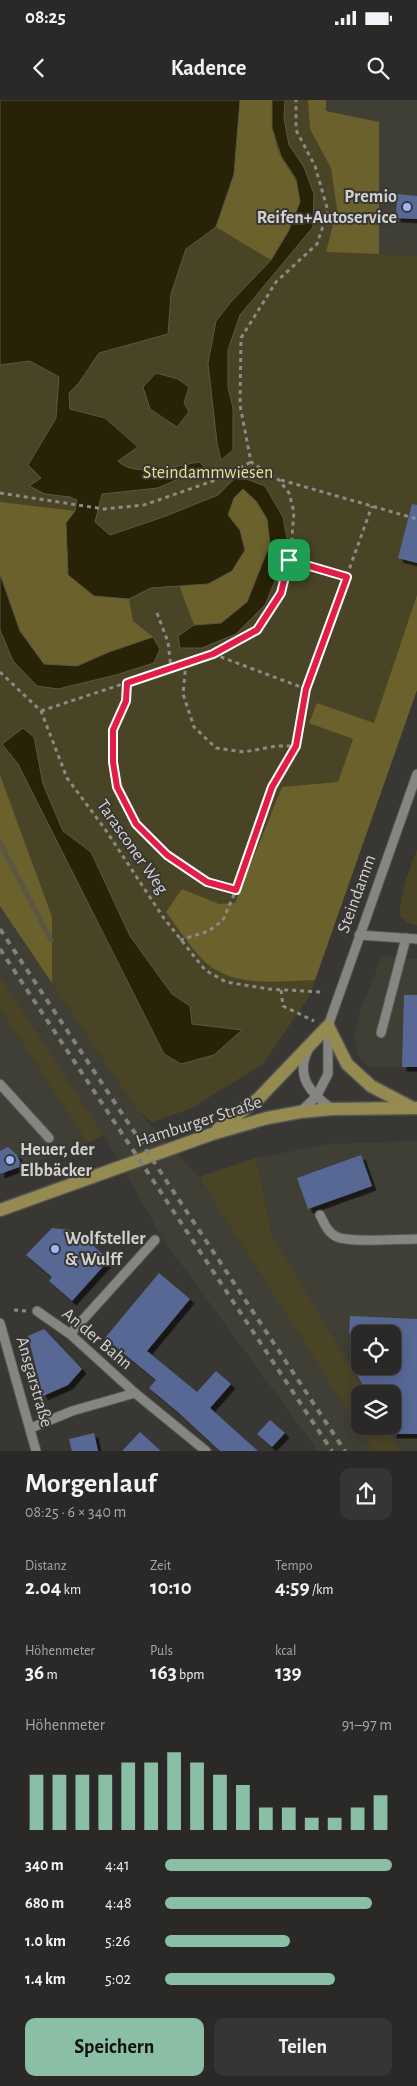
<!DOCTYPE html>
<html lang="de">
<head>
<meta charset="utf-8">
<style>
  :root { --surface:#2a2927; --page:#363533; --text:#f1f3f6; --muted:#a5a6a7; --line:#464544; --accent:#8abfa5 }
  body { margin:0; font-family:"Alegreya Sans",sans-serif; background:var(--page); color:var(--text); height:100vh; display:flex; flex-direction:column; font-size:19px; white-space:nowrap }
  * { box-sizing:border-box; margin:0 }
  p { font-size:16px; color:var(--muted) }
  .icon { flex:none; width:28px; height:28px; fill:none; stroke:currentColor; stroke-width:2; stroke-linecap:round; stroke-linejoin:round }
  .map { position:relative; height:1351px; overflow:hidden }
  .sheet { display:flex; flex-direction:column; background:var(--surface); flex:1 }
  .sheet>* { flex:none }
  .controls { position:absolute; left:351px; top:1225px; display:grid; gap:10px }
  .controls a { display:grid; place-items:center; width:50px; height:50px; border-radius:10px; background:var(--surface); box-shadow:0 2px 12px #0003,0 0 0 1px var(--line); font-size:25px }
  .pin { position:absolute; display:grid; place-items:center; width:42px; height:42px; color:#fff; margin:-21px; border-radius:10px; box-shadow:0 2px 8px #0006 }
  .round { display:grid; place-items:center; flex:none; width:52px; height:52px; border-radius:10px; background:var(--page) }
  .headline { display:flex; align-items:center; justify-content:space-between; height:85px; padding:0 25px }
  h1 { font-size:28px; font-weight:600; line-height:38px }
  .stats { display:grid; grid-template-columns:repeat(3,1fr); gap:8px; height:85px; padding:5px 25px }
  .stats div { display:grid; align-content:center }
  .stats b { font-size:21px; font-weight:600 }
  .stats small { font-size:14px; font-weight:400 }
  .stats p { font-size:14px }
  .chart { height:140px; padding:10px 25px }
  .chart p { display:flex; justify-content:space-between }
  .chart svg { width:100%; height:90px; margin-top:5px; stroke:var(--accent); stroke-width:6 }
  .cta { display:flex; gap:10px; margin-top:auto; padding:10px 25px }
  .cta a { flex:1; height:58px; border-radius:10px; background:var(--accent); color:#111; font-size:20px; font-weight:600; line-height:58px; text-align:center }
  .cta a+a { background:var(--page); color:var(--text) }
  ul { padding:0 25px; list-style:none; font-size:16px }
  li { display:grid; grid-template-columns:80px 60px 1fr; align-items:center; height:38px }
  li i { height:12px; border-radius:6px; background:var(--accent) }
  .status { display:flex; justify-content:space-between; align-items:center; height:35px; padding:0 25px; background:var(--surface); direction:ltr }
  .status svg { height:14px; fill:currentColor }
  header { display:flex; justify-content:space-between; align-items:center; height:65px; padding:0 25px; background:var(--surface); font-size:22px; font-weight:600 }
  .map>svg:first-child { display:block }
</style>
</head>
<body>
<div class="status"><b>08:25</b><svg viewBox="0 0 49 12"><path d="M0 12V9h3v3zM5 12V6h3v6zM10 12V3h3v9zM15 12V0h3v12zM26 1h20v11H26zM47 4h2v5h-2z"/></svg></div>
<header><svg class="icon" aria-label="back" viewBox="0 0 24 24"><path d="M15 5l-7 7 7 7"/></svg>Kadence<svg class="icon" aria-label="search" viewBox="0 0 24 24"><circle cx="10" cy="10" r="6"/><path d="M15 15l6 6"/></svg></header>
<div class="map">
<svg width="417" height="1351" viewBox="0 0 417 1351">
  <defs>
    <filter id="shadow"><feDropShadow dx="4.5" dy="4.5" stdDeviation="0" flood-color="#0009"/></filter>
  </defs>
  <rect width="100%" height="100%" fill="#383734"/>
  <!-- built -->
  <g fill="#403f35" fill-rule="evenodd">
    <polygon points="326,0 417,0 417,156 379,154 379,22 325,11"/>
    <polygon points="0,806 138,1011 199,1077 373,1351 318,1351 163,1139 104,1035 0,876"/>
    <polygon points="382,856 417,859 417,967 368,967 357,954 355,933 360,912"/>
    <polygon points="0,909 88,1043 0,1074"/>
    <path d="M 417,1041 L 417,1351 L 401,1351 L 386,1326 L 392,1326 L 392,1294 L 367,1294 L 271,1133 L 256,1058 L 329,1044 ZM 360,1234 L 392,1234 L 392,1266 L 360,1266 Z"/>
  </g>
  <!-- green -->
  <g fill="#494425">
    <polygon points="0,0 326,0 326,11 379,22 379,154 417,156 417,590 310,895 263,964 192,1008 152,1022 138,1011 0,806"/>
    <path d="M 417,749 L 417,826 L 408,823 L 400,816 C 399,793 410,770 417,749 Z"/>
    <polygon points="0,876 104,1035 88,1043 0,909"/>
    <polygon points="256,1058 271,1133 367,1294 360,1294 360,1326 386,1326 401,1351 373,1351 199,1077"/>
  </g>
  <!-- forest -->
  <g fill="#6a612c">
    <path d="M 240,0 L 272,0 C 272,19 272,40 281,57 C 289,72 302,83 300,102 C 299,117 279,147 271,160 L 216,127 L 234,74 Z"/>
    <polygon points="308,0 326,0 326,11 379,22 379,154 326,152 337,109 331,68 310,29"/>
    <polygon points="243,389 256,401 267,419 270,444 247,502 221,523 194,525 179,485 208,484 232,471 245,450 240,430 228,415 234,398"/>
    <polygon points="0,402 75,411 66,423 67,441 94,496 129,499 133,521 153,537 109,552 77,566 44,564 20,531 0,477"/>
    <path d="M 417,495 L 417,590 L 315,880 C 282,881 246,887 216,870 C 199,861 178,828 166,812 L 182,789 L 219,804 L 235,803 L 282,687 L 338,682 L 353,639 L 309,623 L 317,603 L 374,623 Z"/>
    <polygon points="0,675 52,817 52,883 0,806"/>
  </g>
  <!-- water -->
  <g fill="#282307" stroke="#5b5743">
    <path d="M 0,0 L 240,0 L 234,74 L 216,127 L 186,149 L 171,194 L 168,234 L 99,253 L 79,283 L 69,293 L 70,309 L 105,318 L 138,347 L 118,361 C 134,378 177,366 199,362 L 205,367 L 158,388 L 102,394 L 95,422 L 110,435 L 166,416 L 218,395 L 235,378 L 249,380 L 265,386 L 283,417 L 287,439 L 281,466 L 265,505 L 236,534 L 202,548 L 180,548 L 178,536 L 194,525 L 221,523 L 247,502 L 270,444 L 267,419 L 256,401 L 243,389 L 234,398 L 228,415 L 240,430 L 245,450 L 232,471 L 208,484 L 151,488 L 129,499 L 94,496 L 68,475 L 66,423 L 75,411 L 77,400 L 70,397 L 45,394 L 29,386 L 41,378 L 28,365 L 56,318 L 59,277 L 30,261 L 0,265 Z"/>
    <polygon points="272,0 285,0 284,18 289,45 304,67 314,94 313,127 240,215 228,250 228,288 233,308 233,350 221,360 217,343 208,263 216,221 231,202 271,160 288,132 300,102 296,79 281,56 272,28"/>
    <polygon points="156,273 178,279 189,287 184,303 189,312 177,327 150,309 143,287"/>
    <polygon points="0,474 20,531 44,564 77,566 109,552 153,537 160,549 154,563 116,575 58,589 37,586 13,561 0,530"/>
    <polygon points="23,628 34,637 43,684 63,731 91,752 130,836 172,894 190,906 192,924 242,930 214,955 181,964 164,954 18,664 2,644"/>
  </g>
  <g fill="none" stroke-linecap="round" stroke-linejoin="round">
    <!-- stream -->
    <polyline stroke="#5b5743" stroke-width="5" points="0,743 51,840"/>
  </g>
  <!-- building -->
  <g fill="#596895" filter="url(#shadow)">
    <polygon points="397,94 417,96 417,119 396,118"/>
    <polygon points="412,404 417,405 417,463 398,458"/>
    <polygon points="404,895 417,895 417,967 402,967"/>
    <polygon points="8,1047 17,1055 22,1066 0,1074 0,1051"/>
    <polygon points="361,1055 372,1086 308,1109 297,1078"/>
    <polygon points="52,1128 70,1130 83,1142 86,1139 109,1160 72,1201 49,1181 52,1177 26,1155"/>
    <polygon points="159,1173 190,1199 147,1251 197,1292 216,1271 231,1284 210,1308 258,1351 220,1351 179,1313 149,1288 156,1280 105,1238"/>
    <polygon points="350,1216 417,1219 417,1334 392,1334 392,1294 367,1294 353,1266 392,1266 392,1234 349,1234"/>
    <polygon points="44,1229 82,1269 68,1285 43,1296 28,1236"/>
    <polygon points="270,1320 285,1333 272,1347 257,1334"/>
    <polygon points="140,1332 161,1351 122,1351"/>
    <polygon points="94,1333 98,1351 72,1351 69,1339"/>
  </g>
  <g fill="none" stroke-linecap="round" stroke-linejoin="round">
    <defs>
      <g id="minor">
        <polyline points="359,835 417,839"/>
        <polyline points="381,933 406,838"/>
        <path d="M 309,948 C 294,976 311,994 332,1009"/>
        <polyline points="0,984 49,1038"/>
        <polyline points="300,1012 316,997 328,974 328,926 417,674"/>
        <path d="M 320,1115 C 324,1123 328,1133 337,1137 C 353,1143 398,1139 417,1139"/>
        <polyline points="37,1211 70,1234 135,1293 206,1351"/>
        <polyline points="0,1223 36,1351"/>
        <polyline points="70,1234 155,1140"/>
        <polyline points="31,1328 72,1311 135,1293"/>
      </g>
      <g id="major">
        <polyline points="218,1029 258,999 328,926 347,964 371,986 411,1007"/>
        <polyline points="0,1110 212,1034 267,1018 300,1012 332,1009 417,1008"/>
      </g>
    </defs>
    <!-- minor casing -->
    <use href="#minor" stroke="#545452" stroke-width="11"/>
    <!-- major casing -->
    <use href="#major" stroke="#545452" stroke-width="15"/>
    <!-- path -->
    <g stroke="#8b8a88" stroke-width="3" stroke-dasharray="4 4" stroke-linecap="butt">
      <polyline points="281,380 417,419"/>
      <polyline points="0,393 104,409 144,405 213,381 251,362"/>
      <polyline points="289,460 347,477"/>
      <polyline points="157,513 168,542 171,568"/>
      <polyline points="213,554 306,589"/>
      <polyline points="186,563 183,594 194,627 216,648 244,652 276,646 296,646"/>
      <polyline points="0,572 41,611 67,678 105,729 163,817 205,870 226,882 269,889 320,892"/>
      <polyline points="127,583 126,601 113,630 113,662 117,687 136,724 167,755 207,782 236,790"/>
      <polyline points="41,611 213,554 257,530 281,493 291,449 294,412 289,393 279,380 251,362 240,305 241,238 276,182 317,144 328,111 315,66 296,30 296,0"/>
      <polyline points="343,826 351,819"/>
      <polyline points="180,840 209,831 223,820 236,790 271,687 296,646 306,589 372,406"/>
      <polyline points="281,890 283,906 314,921"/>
      <polyline points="14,1210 26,1211"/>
    </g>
    <!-- minor -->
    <use href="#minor" stroke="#868582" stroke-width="9"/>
    <!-- major -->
    <use href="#major" stroke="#958b50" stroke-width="12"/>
    <!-- rail -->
    <g stroke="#80807d" stroke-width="4" stroke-dasharray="6 6" stroke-linecap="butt">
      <polyline points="0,829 345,1351"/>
      <polyline points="0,849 332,1351"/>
    </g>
  </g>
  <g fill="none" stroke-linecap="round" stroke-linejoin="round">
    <defs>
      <polygon id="route" points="289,460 347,477 306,589 296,646 272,687 236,790 207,782 167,755 136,724 117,687 113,662 113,630 126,601 127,583 213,554 257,530 281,493"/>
    </defs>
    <!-- route casing -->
    <use href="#route" stroke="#fff" stroke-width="10"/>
    <!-- route -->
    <use href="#route" stroke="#e11d48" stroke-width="6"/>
  </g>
  <!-- markers -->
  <g fill="#9bb4fd" stroke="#383734" stroke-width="2">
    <circle cx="407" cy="107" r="5"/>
    <circle cx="10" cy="1060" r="5"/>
    <circle cx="55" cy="1149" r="5"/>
  </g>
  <g text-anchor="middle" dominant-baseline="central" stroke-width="4" stroke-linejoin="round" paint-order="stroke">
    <!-- poi labels -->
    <g font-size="18" font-weight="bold" fill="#d1d1cf" stroke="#383734" text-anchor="start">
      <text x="397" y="97" text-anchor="end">Premio<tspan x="397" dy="21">Reifen+Autoservice</tspan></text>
      <text x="20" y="1050">Heuer, der<tspan x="20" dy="21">Elbbäcker</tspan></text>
      <text x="65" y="1139">Wolfsteller<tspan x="65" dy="21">&amp; Wulff</tspan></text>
    </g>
    <!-- park labels -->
    <g font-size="18" fill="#eddf8d" stroke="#383734">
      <text x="208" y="373">Steindammwiesen</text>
    </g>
    <!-- street labels -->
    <g font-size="18" fill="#d1d1cf" stroke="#383734">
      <text transform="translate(132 747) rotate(55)">Tarasconer Weg</text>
      <text transform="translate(357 794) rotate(-70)">Steindamm</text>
      <text transform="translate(199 1022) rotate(-18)">Hamburger Straße</text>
      <text transform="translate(97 1239) rotate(40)">An der Bahn</text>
      <text transform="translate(34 1282) rotate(74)">Ansgarstraße</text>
    </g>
  </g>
</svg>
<div class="controls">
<a><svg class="icon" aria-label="locate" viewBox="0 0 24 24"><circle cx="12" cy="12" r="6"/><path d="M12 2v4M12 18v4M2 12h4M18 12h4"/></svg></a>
<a><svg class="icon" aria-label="layers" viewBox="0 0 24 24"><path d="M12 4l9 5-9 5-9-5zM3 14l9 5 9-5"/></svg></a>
</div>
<div class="pin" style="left:289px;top:460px;background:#1e9e55"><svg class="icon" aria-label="arrive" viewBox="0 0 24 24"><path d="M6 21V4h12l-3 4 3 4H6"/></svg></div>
</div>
<section class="sheet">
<div class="headline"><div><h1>Morgenlauf</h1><p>08:25 · 6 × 340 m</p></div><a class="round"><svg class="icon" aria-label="share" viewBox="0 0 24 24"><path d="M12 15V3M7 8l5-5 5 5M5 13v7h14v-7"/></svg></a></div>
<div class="stats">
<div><p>Distanz</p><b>2.04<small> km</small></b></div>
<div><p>Zeit</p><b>10:10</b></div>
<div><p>Tempo</p><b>4:59<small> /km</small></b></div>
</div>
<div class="stats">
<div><p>Höhenmeter</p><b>36<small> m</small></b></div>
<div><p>Puls</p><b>163<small> bpm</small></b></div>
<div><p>kcal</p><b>139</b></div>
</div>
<div class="chart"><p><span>Höhenmeter</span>91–97 m</p>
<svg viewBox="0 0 160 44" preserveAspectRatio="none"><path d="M5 44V17M15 44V17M25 44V17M35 44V17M45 44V11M55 44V11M65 44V6M75 44V11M85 44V17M95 44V22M105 44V33M115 44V33M125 44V38M135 44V38M145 44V33M155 44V27"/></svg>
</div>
<ul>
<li><b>340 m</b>4:41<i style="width:100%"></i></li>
<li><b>680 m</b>4:48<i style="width:91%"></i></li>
<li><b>1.0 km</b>5:26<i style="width:55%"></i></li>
<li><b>1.4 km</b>5:02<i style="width:75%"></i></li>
</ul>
<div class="cta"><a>Speichern</a><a>Teilen</a></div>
</section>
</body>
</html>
